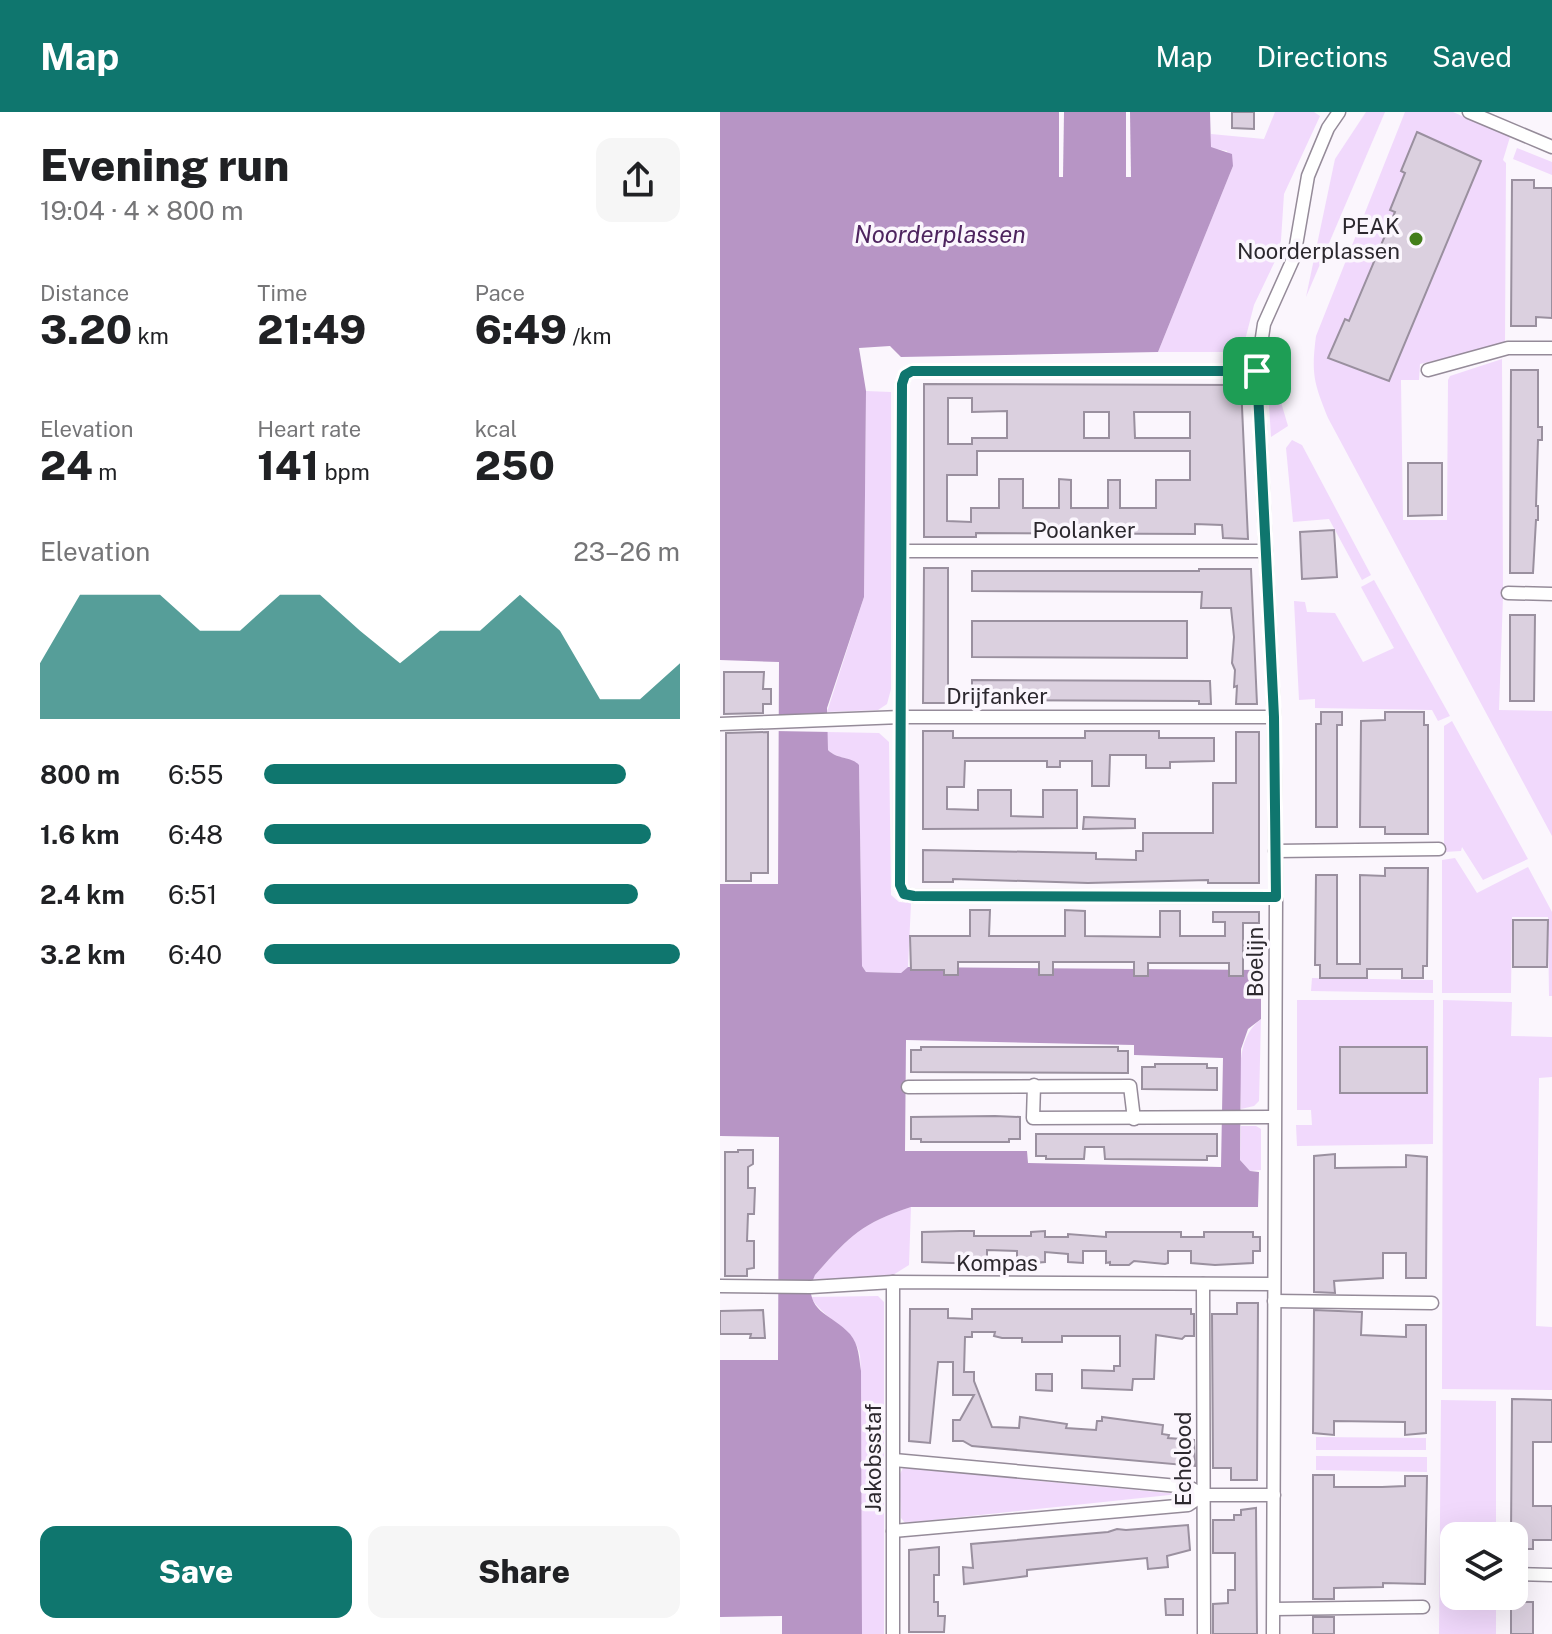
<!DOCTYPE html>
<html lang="en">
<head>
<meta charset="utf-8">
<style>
  :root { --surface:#fff; --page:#f6f6f6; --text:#202124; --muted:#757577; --accent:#0f766e }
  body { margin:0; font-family:"Public Sans",sans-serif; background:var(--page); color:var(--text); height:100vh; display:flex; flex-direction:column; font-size:30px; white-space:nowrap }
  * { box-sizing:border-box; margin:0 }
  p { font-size:26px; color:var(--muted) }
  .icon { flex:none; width:44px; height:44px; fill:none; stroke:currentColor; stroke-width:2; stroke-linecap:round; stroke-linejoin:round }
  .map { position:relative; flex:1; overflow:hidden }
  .panel { display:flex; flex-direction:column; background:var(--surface); width:720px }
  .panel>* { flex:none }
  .buttons { position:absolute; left:720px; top:1410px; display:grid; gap:16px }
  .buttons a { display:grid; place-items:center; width:88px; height:88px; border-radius:16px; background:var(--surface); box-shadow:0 8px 32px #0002; font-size:40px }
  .pin { position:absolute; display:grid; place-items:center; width:68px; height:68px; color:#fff; margin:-34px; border-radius:16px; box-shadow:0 4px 12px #0006 }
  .round { display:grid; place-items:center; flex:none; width:84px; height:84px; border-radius:16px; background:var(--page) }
  .headline { display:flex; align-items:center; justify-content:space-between; height:136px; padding:0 40px }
  h1 { font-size:44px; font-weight:800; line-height:60px }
  .metrics { display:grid; grid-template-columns:repeat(3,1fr); gap:12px; height:136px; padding:8px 40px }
  .metrics div { display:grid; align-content:center }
  .metrics b { font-size:40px; font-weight:800 }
  .metrics small { font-size:22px; font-weight:400 }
  .metrics p { font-size:22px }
  .chart { height:224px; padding:16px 40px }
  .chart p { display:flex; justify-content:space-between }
  .chart svg { width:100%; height:144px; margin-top:8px; fill:var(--accent); opacity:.7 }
  .primary-button { display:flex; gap:16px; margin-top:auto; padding:16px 40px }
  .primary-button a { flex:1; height:92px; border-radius:16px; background:var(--accent); color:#fff; font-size:32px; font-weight:800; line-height:92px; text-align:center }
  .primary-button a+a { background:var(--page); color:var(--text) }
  ul { padding:0 40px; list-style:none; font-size:26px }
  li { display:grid; grid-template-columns:128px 96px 1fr; align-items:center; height:60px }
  li i { height:20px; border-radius:10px; background:var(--accent) }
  header { display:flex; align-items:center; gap:48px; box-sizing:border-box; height:112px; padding:0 40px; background:var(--accent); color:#fff }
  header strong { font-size:38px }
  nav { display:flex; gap:44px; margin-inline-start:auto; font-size:28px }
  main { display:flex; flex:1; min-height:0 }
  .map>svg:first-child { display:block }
</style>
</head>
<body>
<header>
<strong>Map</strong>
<nav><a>Map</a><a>Directions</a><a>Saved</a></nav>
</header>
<main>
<section class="panel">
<div class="headline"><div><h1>Evening run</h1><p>19:04 · 4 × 800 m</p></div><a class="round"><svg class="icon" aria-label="share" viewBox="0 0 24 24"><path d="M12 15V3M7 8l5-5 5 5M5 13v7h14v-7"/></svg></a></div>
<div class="metrics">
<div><p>Distance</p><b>3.20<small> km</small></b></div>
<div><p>Time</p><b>21:49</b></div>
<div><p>Pace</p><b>6:49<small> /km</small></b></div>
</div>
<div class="metrics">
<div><p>Elevation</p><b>24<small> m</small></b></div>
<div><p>Heart rate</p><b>141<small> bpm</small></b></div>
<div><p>kcal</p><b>250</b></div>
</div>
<div class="chart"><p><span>Elevation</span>23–26 m</p>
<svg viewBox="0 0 160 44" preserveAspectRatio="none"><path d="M0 44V27L10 6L20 6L30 6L40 17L50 17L60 6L70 6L80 17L90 27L100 17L110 17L120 6L130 17L140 38L150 38L160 27V44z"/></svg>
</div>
<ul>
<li><b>800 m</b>6:55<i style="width:87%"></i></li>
<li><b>1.6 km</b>6:48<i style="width:93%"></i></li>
<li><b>2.4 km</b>6:51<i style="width:90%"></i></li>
<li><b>3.2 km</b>6:40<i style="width:100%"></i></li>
</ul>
<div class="primary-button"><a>Save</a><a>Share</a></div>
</section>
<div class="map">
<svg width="832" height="1522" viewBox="0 0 832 1522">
  <rect width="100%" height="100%" fill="#fbf6fd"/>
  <!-- green -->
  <g fill="#f1d9fc">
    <polygon points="555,0 594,0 600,4 564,82 561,128 557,145 534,193 522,240 438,240 513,54 507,39 491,36 491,22 544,27"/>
    <polygon points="646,0 665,0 586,185 615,47"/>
    <path d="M 685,0 L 733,0 L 790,25 L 783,48 L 786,51 L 785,232 L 700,252 L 699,268 L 681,268 L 683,408 L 727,408 L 728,268 L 730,264 L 782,247 L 783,485 L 779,598 L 832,599 L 832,724 L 608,306 C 594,271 591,262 596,224 Z"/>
    <polygon points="797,36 832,50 832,63 793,47"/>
    <polygon points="547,262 553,263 568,314 551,325"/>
    <polygon points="146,279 171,280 171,577 167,592 158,598 107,600 144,485"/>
    <polygon points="572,328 582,333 651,463 642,468 609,407 573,410 566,336"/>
    <polygon points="654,468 730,604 718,609 712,598 595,596 595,587 579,588 574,489 585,490 587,500 615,501 643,550 674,536 641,475"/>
    <polygon points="732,609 808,747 763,768 742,735 741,739 724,740 724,614"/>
    <path d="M 107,620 L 159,621 L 169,630 L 171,783 L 179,790 L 191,791 L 188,855 L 181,861 L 146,860 L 142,854 L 139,654 C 131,644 118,648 108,638 Z"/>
    <polygon points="735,746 757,781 808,755 832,800 832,884 829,884 828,805 792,805 791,881 722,881 722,748"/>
    <polygon points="592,866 713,868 713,881 591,879"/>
    <polygon points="577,888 714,888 713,1032 577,1034 576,1013 592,1013 591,998 577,998"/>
    <polygon points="723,888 792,890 791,924 832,925 832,965 819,966 816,1214 832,1215 832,1278 722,1277"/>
    <path d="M 541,907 L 539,989 L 534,994 L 521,997 C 521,965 514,928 541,907 Z"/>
    <polygon points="521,1014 536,1014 541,1017 541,1058 530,1059 520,1048"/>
    <path d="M 191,1095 L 189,1153 L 173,1163 L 93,1168 L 95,1163 C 130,1124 140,1112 191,1095 Z"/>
    <path d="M 158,1184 L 164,1190 L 164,1522 L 142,1522 L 141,1259 C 140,1253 141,1245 139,1239 C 131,1215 103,1207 91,1185 Z"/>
    <polygon points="721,1288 776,1289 776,1424 734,1424 734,1484 776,1484 776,1522 719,1522"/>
    <polygon points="596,1325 706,1326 706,1338 596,1338"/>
    <polygon points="596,1344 707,1345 707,1360 596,1358"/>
    <polygon points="183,1356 459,1382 185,1411 181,1406 179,1364"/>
  </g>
  <!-- water -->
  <path fill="#b795c5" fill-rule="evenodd" d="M 0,0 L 490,0 L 491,35 L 512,42 L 513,54 L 438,240 L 181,245 L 170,234 L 139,236 L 146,279 L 144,485 L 107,596 L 108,638 C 118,648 131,644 139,653 L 142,854 L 146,860 L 181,861 L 188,855 L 541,858 L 541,907 L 528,917 L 521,937 L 520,1048 L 530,1059 L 539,1060 L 538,1095 L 191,1095 C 140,1112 130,1124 95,1163 L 93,1168 L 90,1169 C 89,1203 111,1201 130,1222 C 139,1233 139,1246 141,1259 L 142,1522 L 62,1522 L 62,1504 L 0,1505 L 0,1248 L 58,1248 L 59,1025 L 0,1024 L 0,772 L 58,772 L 59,550 L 0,548 ZM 186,928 L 414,933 L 414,943 L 503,946 L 501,1055 L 308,1051 L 307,1039 L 185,1039 Z"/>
  <!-- pier -->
  <g fill="#fbf6fd">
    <polygon points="339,0 344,0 343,65 339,65"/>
    <polygon points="406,0 410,0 411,65 406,65"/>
    <polygon points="111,601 111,620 55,619 55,605"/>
  </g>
  <!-- building -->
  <g fill="#dbd0df" stroke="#9a909f" stroke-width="2" fill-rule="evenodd">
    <polygon points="512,0 534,0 534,17 512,16"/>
    <polygon points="697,20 761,49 669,269 608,246 625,207 629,209 675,100 670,98 685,61 681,59"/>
    <polygon points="792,68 814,68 814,76 832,76 832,206 816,205 816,214 791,214"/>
    <polygon points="791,258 818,258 818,315 822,315 822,328 818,328 816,394 818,394 818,408 816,408 813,461 790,461"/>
    <path d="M 204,272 L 521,273 L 528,427 L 503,426 L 502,413 L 475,412 L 475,422 L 256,421 L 256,425 L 204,425 ZM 228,286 L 252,286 L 252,300 L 287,299 L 287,326 L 252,326 L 252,332 L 228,332 ZM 364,300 L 389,300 L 389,326 L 364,326 ZM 414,300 L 470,300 L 470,326 L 415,326 ZM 257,339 L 470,339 L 470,368 L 436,368 L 436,396 L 400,396 L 400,368 L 388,368 L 388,396 L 351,396 L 351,368 L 339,367 L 339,396 L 303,396 L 303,367 L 279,367 L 279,396 L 251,396 L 251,410 L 227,409 L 227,363 L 257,363 Z"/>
    <polygon points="688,351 722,351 722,403 688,404"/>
    <polygon points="614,418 617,465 582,467 580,420"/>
    <polygon points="204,456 228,456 228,591 203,591"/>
    <polygon points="479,457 531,457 537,592 516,592 517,574 514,575 515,558 512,551 514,525 511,496 481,496 482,480 252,479 252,459 479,459"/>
    <polygon points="790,503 815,503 814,589 790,589"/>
    <polygon points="252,509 467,509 467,546 252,545"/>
    <polygon points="4,560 44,560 43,577 51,577 51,592 43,592 43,601 4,602"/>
    <polygon points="252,568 490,569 491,592 479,592 479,589 256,588 252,587"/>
    <polygon points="601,600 622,600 622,613 617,613 617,715 596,715 596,612 601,612"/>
    <polygon points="665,600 704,600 704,613 708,613 708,722 665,722 665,715 640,715 641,609 665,608"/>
    <polygon points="203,619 233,619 233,626 365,626 365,619 439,619 439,626 494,626 494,649 450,650 450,656 426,656 426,643 390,643 389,674 372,674 372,649 340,649 340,655 327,655 327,649 245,649 244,675 227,675 227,697 258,698 258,678 291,678 291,704 323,705 323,678 357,678 357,716 203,717"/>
    <polygon points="48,620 48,761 31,761 31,769 6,769 6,621"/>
    <polygon points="516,620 539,620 539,771 488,771 488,768 368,771 233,767 233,770 203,770 203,738 376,741 376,747 416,748 416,739 423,739 423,721 493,721 493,671 516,671"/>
    <polygon points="364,705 415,707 415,716 363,717"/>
    <polygon points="665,756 708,756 707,854 703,854 703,866 682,866 682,857 647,857 647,866 600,866 600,853 595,853 596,763 617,763 617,852 640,852 640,763 665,764"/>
    <polygon points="250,798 270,798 269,824 345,824 345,798 365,799 365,824 440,825 440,799 460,799 460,824 505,824 505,810 493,810 493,800 539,800 539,811 523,811 523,864 509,864 509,851 428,851 428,864 414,864 414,850 333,850 333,863 319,863 319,850 238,850 238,863 224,863 224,858 191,858 190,824 250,824"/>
    <polygon points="793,808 828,808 827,855 793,855"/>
    <polygon points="201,935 398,935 398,939 408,939 408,961 191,960 191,938 201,938"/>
    <rect x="620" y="935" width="87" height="46"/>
    <polygon points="435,952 487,952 487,956 497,956 497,978 422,977 422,955 435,955"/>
    <polygon points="275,1004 300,1005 300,1027 289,1027 289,1030 201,1030 201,1027 191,1027 191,1005"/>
    <polygon points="316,1022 497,1022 497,1044 487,1044 487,1048 385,1047 384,1035 365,1035 364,1047 326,1047 326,1044 316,1044"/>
    <polygon points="18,1038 33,1038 33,1052 28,1055 28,1076 35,1076 34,1102 28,1102 27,1129 34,1129 34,1156 27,1157 27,1164 5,1164 5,1040 18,1040"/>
    <polygon points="615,1042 615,1056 686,1055 686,1043 707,1045 706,1166 686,1166 686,1141 663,1141 663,1166 614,1169 615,1181 594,1180 594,1044"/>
    <polygon points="240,1119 254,1119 254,1124 311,1124 311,1120 325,1119 325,1125 348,1125 348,1122 386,1125 386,1120 461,1120 461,1125 484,1125 484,1120 533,1120 533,1125 540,1125 540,1139 533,1139 533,1151 495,1153 471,1151 471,1139 448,1139 448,1151 445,1152 414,1149 409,1153 390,1153 390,1150 386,1151 386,1139 363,1139 363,1151 348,1150 348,1142 325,1140 325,1150 301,1152 297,1150 297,1139 267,1138 267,1150 263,1152 202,1150 202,1120"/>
    <polygon points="517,1191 538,1191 537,1368 511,1368 511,1356 493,1356 492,1202 517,1202"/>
    <polygon points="190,1197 228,1197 228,1206 252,1207 252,1197 471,1197 471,1202 474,1202 474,1224 465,1224 462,1227 436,1223 434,1267 413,1267 412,1278 362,1276 362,1258 394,1259 394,1254 400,1254 400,1224 342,1224 342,1230 302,1230 302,1226 282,1226 274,1224 275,1220 252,1220 252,1225 245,1225 244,1260 254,1260 254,1269 272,1315 299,1316 300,1305 347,1312 346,1316 376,1318 377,1309 382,1309 382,1305 443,1313 442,1322 449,1323 448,1326 474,1328 475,1354 252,1334 243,1329 233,1329 233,1308 240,1308 254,1283 233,1283 233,1250 218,1250 210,1331 189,1329"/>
    <polygon points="43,1198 45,1226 30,1226 31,1222 0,1222 0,1199"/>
    <polygon points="594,1198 642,1200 641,1223 686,1225 686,1213 706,1213 706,1321 685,1323 685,1310 614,1309 614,1323 593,1321"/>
    <polygon points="316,1262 332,1262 332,1279 316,1278"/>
    <polygon points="792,1287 832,1288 832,1330 813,1330 813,1394 832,1394 832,1428 813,1428 813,1437 794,1437 794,1424 791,1424"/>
    <polygon points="593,1363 614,1363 614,1375 662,1375 685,1374 685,1364 707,1364 705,1472 663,1471 663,1475 614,1476 614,1487 593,1487"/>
    <polygon points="536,1396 537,1522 493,1522 493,1492 508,1491 508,1478 515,1478 515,1441 493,1441 493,1408 514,1408 514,1403 521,1403 521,1398"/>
    <polygon points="468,1413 470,1438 447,1444 448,1455 428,1457 427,1446 307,1458 307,1464 244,1472 243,1455 253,1456 251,1432 388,1420 397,1417 406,1418"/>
    <polygon points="219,1435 219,1463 214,1463 214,1490 218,1490 218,1504 225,1504 224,1520 189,1520 189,1438"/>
    <polygon points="445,1487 463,1487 463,1503 446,1503"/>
    <rect x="791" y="1490" width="22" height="32"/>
    <rect x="593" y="1505" width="21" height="17"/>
  </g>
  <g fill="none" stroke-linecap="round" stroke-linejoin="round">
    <defs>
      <g id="minor">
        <polyline points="749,0 832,35"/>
        <polyline points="708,258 788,236 832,236"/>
        <polyline points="537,259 192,259 185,263 182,272 180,773 184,782 194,784 556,785"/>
        <polyline points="182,439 546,439"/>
        <polyline points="788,481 832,482"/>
        <polyline points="0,612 181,605 554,605"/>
        <polyline points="555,739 719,737"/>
        <polyline points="314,973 313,1006 554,1005"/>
        <polyline points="188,975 410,974 414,1007"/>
        <polyline points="483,1172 484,1522"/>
        <polyline points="0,1174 91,1175 173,1170 553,1172"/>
        <polyline points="554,1189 712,1191"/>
        <polyline points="174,1348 469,1375 483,1383"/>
        <polyline points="173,1419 468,1393 483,1383 554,1383"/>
        <polyline points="794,1462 832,1463"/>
        <polyline points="554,1497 703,1495"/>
        <polyline points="173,1522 173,1170"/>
        <polyline points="553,1522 556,785 554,605 537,259 544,212 574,145 588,64 608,16 619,0"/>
      </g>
    </defs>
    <!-- minor casing -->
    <use href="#minor" stroke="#958b99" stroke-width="15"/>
    <!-- minor -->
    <use href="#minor" stroke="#fff" stroke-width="12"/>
  </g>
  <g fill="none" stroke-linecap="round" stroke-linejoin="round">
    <defs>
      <polygon id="route" points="192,259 537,259 554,605 556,785 194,784 184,782 180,773 182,272 185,263"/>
    </defs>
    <!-- route casing -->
    <use href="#route" stroke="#fff" stroke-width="16"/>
    <!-- route -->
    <use href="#route" stroke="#0f766e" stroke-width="10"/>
  </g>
  <!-- markers -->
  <circle fill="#437e19" stroke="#fbf6fd" stroke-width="3" cx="696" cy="127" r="8"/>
  <g text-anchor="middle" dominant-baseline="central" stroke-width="7" stroke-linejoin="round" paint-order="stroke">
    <!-- poi labels -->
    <g font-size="22" fill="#2c282e" stroke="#fbf6fd" text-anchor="end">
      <text x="680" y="114">PEAK<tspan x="680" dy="25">Noorderplassen</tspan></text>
    </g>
    <!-- street labels -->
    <g font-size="22" fill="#2c282e" stroke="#fbf6fd">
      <text x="364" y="418">Poolanker</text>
      <text x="277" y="584">Drijfanker</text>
      <text transform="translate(535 850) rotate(-90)">Boelijn</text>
      <text x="277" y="1151">Kompas</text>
      <text transform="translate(153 1346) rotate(-90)">Jakobsstaf</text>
      <text transform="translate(463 1347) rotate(-90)">Echolood</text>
    </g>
    <!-- water labels -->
    <g font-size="24" font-style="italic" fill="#4e245f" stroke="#fbf6fd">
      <text x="220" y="122">Noorderplassen</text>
    </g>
  </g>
</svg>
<div class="buttons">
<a><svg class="icon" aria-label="layers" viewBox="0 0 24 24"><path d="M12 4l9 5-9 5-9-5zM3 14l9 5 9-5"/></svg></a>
</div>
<div class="pin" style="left:537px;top:259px;background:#1e9e55"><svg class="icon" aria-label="arrive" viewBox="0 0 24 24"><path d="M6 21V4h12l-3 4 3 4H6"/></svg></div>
</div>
</main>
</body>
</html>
